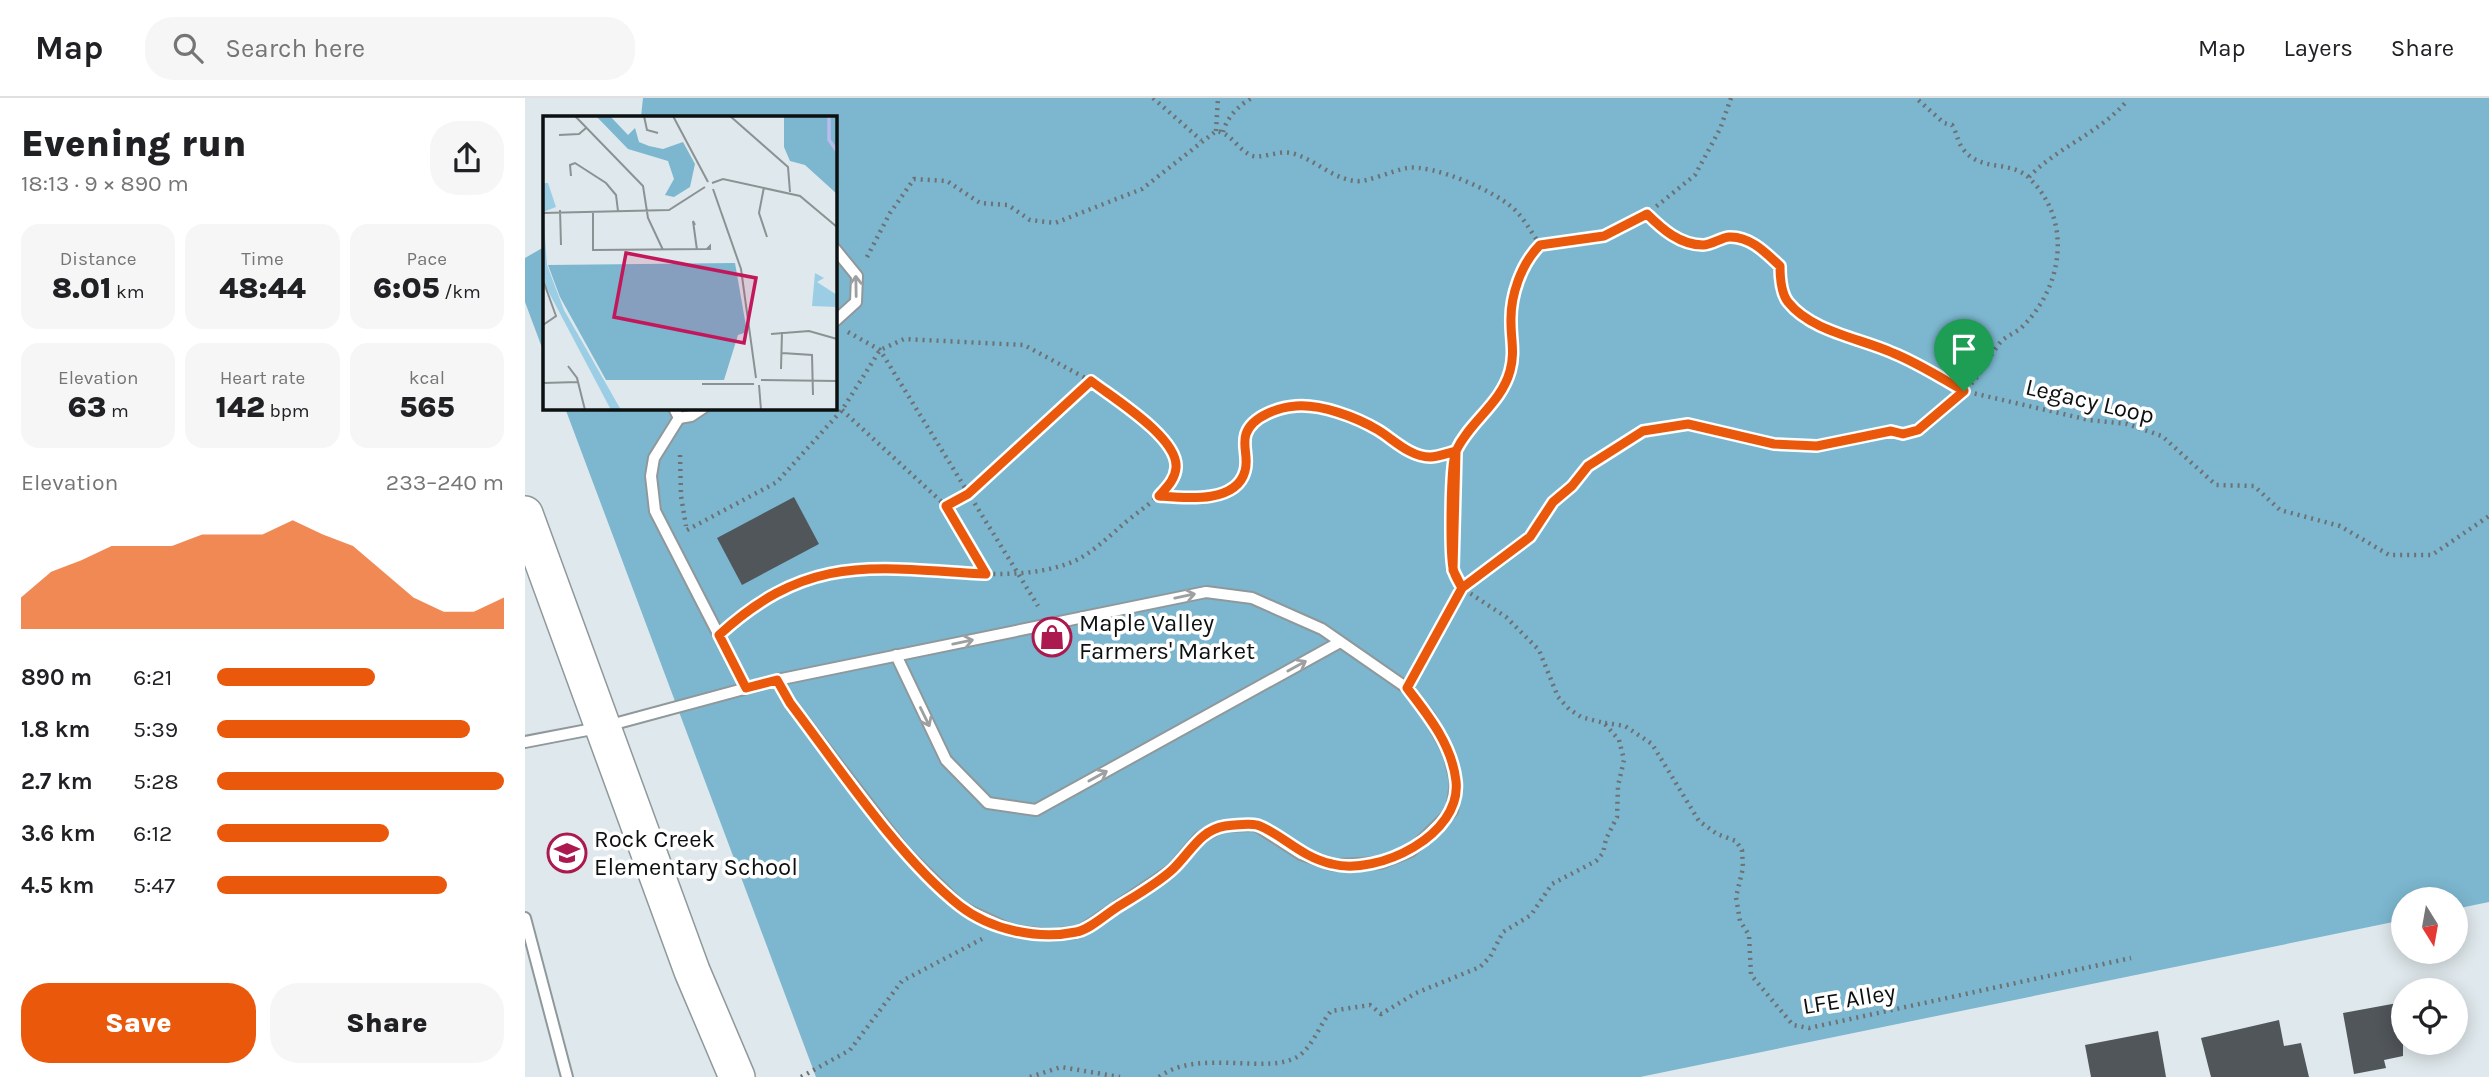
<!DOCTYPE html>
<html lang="en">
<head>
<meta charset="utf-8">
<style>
  :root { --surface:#fff; --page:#f6f6f6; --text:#202124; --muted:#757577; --line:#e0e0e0; --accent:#ea580c }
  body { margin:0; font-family:Karla,sans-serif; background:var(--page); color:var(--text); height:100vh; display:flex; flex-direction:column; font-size:26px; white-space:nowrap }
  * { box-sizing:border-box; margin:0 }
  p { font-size:23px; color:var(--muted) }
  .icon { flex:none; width:38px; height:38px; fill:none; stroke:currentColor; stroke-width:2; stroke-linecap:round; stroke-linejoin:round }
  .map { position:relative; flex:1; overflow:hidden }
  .side { display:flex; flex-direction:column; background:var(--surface); width:525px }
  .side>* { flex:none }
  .needle { width:46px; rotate:169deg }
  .buttons { position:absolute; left:1866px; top:789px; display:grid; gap:14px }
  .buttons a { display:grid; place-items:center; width:77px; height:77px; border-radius:50%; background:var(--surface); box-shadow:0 4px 18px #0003; font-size:35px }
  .pin { position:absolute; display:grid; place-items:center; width:60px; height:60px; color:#fff; margin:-72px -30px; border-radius:50% 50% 50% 0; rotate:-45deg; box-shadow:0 0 7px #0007 }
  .pin .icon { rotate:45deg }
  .round { display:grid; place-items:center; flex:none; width:74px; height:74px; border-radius:28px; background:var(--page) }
  .headline { display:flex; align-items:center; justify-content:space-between; height:119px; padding:0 21px }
  h1 { font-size:38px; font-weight:800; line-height:52px }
  .stats { display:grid; grid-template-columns:repeat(3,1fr); gap:10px; height:119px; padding:7px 21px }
  .stats div { display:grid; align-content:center; border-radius:18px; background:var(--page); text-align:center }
  .stats b { font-size:30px; font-weight:800 }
  .stats small { font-size:19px; font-weight:400 }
  .stats p { font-size:19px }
  .chart { height:196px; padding:14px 21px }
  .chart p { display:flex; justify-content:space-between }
  .chart svg { width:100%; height:126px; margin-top:7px; fill:var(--accent); opacity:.7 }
  .button { display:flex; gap:14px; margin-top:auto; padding:14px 21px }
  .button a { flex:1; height:80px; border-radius:28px; background:var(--accent); color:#fff; font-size:28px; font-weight:800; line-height:80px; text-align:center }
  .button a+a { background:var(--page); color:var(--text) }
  ul { padding:0 21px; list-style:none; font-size:23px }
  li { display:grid; grid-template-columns:112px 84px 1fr; align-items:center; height:52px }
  li i { height:18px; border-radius:9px; background:var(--accent) }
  header { display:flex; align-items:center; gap:42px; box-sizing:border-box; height:98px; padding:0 35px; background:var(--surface); border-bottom:2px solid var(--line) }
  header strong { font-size:33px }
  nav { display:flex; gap:38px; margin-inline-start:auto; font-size:24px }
  .search { width:490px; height:63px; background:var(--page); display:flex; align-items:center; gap:18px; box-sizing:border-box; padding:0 24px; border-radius:28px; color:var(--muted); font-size:26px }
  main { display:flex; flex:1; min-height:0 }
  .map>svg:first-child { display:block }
</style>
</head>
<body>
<header>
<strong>Map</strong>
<div class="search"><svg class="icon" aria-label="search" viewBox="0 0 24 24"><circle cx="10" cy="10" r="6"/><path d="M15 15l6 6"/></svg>Search here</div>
<nav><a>Map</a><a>Layers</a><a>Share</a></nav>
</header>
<main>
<section class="side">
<div class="headline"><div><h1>Evening run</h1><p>18:13 · 9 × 890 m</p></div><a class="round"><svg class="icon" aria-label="share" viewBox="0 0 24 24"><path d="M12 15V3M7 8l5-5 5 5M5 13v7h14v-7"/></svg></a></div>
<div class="stats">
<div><p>Distance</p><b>8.01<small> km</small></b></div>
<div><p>Time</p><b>48:44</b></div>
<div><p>Pace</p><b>6:05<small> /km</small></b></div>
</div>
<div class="stats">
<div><p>Elevation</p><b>63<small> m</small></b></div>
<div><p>Heart rate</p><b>142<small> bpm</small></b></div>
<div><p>kcal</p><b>565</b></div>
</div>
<div class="chart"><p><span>Elevation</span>233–240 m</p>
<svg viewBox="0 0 160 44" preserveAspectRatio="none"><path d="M0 44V33L10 24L20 20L30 15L40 15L50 15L60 11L70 11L80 11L90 6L100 11L110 15L120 24L130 33L140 38L150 38L160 33V44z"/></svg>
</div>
<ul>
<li><b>890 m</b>6:21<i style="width:55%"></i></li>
<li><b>1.8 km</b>5:39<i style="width:88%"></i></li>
<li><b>2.7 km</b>5:28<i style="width:100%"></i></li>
<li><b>3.6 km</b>6:12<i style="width:60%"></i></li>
<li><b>4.5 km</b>5:47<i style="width:80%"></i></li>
</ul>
<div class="button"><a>Save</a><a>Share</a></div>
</section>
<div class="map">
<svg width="1964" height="979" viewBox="0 0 1964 979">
  <rect width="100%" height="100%" fill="#dfe8ec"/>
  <!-- forest -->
  <g fill="#7cb7cf">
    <polygon points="118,0 1964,0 1964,804 1930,811 1930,802 1878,802 1878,822 1115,979 291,979 40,310 310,310 310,19 116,19"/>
    <polygon points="19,149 19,255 0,204 0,160"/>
  </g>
  <!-- building -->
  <g fill="#51565b">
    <polygon points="269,399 294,446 217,487 192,440"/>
    <polygon points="1878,904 1878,958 1859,962 1861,970 1829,976 1818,915"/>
    <polygon points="1754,922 1759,948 1776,945 1784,979 1686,979 1676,940"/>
    <polygon points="1633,933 1641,979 1566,979 1560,947"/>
  </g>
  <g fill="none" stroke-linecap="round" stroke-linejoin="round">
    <defs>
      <g id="service">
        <polyline points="310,151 332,178 331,204 310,223"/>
        <polyline points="149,310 154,320 166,318 178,310"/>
        <polyline points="154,320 129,360 126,378 130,413 221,590"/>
        <polyline points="371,557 421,662 463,705 511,712 815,544"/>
        <polyline points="0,644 78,629 252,582 681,494 727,500 797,531 882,590 904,618 924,655 931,684 927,713 886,753 856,765 809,767 776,756 731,727 698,728 674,740 648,771 554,834 523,837 488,833 436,809 380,754 265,605 252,582"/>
        <polyline points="0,820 42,979"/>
      </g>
      <polyline id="primary" points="0,416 167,873 212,979"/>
    </defs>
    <!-- service casing -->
    <use href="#service" stroke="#8f989b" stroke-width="14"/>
    <!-- primary casing -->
    <use href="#primary" stroke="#8f989b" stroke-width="38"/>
    <!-- path -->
    <g stroke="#6c7174" stroke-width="4.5" stroke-dasharray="2 5" stroke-linecap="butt">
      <polyline points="628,0 676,42"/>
      <polyline points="1206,0 1195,31 1170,77 1122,116 1079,138 1015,147 998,168 990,193 986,225 990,249 985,275 972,300 931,353 928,472 937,490 1005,439 1028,404 1063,368 1118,333 1163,325 1249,346 1292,348 1366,333 1378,336 1393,332 1439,293 1564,322 1602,326 1637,338 1691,387 1729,388 1755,412 1815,428 1864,457 1907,457 1964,418"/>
      <polyline points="691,33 693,0"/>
      <path d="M 698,34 C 702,19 714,7 727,0"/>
      <path d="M 1504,79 C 1531,50 1573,36 1601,4"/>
      <path d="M 1122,116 C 1137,131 1155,147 1178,147 C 1187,147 1195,140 1204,139 C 1225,138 1241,155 1254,168 C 1255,180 1256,195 1263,204 C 1287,234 1335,240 1368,255 C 1393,265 1416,280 1439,293 C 1455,279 1462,262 1474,246 C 1480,238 1489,236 1496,230 C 1538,190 1548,123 1505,81 C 1486,61 1456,75 1438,51 C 1433,45 1432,35 1427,27 L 1419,25 L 1391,0"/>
      <path d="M 342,159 L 365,115 L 389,81 L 422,83 L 455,105 L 483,107 L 505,122 L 530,125 L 617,91 L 691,33 C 706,35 712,50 725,57 C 735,62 753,52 766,55 C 788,60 806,80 830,83 C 841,85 869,72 882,70 C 908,66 971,93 990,112 C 1000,122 1007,135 1015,147"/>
      <polyline points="323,234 355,252 513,508"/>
      <polyline points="317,312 421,408 461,475"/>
      <polyline points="155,357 156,398 161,428"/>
      <path d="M 635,398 C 660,400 712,406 721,372 C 724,360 717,347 721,335 C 727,318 755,309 771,308 C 796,306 831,319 853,332 C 868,341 885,359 904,359 C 913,359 922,355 931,353"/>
      <polyline points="162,432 252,384 317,312 355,252 379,241 499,247 566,283"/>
      <path d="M 208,524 C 282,462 350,470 441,475 C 473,477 511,477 542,466 C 565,458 583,439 602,423 C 622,407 644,394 651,369 L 637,338 L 566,283 L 443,396 L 421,408"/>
      <polyline points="1080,625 1100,628 1127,646 1174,723 1192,736 1211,743 1217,752 1218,770 1211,799 1215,823 1224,837 1226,877 1268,927 1284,930 1606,860"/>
      <polyline points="276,979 325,952 377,883 457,841"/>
      <polyline points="505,979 536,969 595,979"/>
      <path d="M 634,979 C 674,949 745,979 775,957 C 789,946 795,926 806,913 L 845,907 L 856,916 L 891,895 L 955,869 L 965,859 L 978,834 L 1006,817 L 1027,786 L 1071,763 L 1078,755 L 1081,741 L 1092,719 L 1093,688 L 1099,662 L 1094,642 L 1079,625 L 1056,619 L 1044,611 L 1033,599 L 1014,552 L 981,519 L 937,490 L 891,573"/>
    </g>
    <!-- service -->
    <use href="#service" stroke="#fff" stroke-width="10"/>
    <!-- primary -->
    <use href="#primary" stroke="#fff" stroke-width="35"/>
  </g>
  <!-- one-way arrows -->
  <defs><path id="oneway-shaft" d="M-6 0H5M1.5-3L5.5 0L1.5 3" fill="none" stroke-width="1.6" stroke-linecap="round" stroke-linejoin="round" transform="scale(1.75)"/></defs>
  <g stroke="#9e9fa0">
    <use href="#oneway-shaft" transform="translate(331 188) rotate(-91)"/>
    <use href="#oneway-shaft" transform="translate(660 498) rotate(-12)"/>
    <use href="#oneway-shaft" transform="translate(438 544) rotate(-12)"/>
    <use href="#oneway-shaft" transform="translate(772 568) rotate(-29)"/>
    <use href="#oneway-shaft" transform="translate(400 619) rotate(64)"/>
    <use href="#oneway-shaft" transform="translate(573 678) rotate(-29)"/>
  </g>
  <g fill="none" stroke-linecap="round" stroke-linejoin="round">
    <defs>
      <path id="route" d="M 1439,293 L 1393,332 L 1378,336 L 1366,333 L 1292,348 L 1249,346 L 1163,326 L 1118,333 L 1063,368 L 1047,388 L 1028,404 L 1005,439 L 937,490 L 928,472 L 931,353 C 923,355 913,359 905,359 C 885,359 868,341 853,332 C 831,319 796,306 771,308 C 755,309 727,318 721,336 C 717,348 724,360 720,373 C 711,406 660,400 634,398 C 641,390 650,382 651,370 C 654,340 588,300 566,283 L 443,396 L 421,408 L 461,476 C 348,470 285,454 194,537 L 221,590 L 252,582 L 265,605 C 313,668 374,760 435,808 C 466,832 513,842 551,834 C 564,832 580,817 591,810 C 610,798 632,786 648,771 C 665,755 675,732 700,728 C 708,727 724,725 732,727 C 756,735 775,759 807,766 C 853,778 937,737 931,683 C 927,647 903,617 882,590 L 937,490 C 934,484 929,477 928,470 C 925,453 925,367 931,353 C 944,324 976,306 985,273 C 990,255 986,242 986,225 C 985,198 996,166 1015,147 L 1079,138 L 1122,116 C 1137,131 1155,147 1178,147 C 1187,147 1195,140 1204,139 C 1225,138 1241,155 1255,168 C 1255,180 1256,195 1263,204 C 1287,234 1335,240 1368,255 C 1393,265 1416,280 1439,293"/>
    </defs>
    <!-- route casing -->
    <use href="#route" stroke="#fff" stroke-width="14"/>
    <!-- route -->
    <use href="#route" stroke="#ea580c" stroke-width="9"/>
  </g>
  <!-- icons -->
  <defs>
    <symbol id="shop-ring" viewBox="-11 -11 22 22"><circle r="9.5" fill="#fff" stroke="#ab194e" stroke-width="1.5"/><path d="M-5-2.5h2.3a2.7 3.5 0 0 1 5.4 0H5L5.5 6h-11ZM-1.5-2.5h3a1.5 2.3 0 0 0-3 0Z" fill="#ab194e"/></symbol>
    <symbol id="school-ring" viewBox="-11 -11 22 22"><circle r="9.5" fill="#fff" stroke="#ab194e" stroke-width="1.5"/><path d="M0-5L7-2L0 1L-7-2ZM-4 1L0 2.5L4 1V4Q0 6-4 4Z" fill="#ab194e"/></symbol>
  </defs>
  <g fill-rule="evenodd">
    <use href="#shop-ring" x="505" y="517" width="44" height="44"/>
    <use href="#school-ring" x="20" y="733" width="44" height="44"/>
  </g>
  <g text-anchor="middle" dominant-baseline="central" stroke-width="7" stroke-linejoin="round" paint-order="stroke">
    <!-- street labels -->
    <g font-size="24" fill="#0d1011" stroke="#fff">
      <text transform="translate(1565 303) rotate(13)">Legacy Loop</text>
      <text transform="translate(1324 901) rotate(-9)">LFE Alley</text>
    </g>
    <!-- poi labels -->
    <g font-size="24" fill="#0d1011" stroke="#fff" text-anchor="start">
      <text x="554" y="525">Maple Valley<tspan x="554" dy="28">Farmers' Market</tspan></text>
      <text x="69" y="741">Rock Creek<tspan x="69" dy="28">Elementary School</tspan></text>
    </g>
  </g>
  <!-- overview -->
  <g transform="translate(18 18)">
    <rect width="294" height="294" fill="#dfe8ec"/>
    <path d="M 0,67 L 5,67 L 13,91 L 0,96 L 4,149 L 21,194 L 78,294 L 68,294 L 3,171 L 0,158 ZM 272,157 L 281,162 L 274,166 L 294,179 L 294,191 L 269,190 Z" fill="#9bcee5"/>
    <path d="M 53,0 L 67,0 L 85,19 L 92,12 L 96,26 L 106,30 L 120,33 L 140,26 L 152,48 L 147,71 L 131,81 L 122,79 L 131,63 L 125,45 L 85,33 ZM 241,0 L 294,0 L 294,78 L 262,49 L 247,45 L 241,31 ZM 192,147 L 204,216 L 195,219 L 181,264 L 63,264 L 17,181 L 5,149 Z" fill="#7cb7cf"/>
    <path fill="none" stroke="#b9bbed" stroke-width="3.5" d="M 286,0 L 286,24 L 294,35"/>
    <path fill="none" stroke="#8b9294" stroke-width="2" d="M 32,0 L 100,70 L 105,102 L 120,134M 101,0 L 104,14 L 115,17M 130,0 L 165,66M 187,0 L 245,51 L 247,76M 16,19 L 36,18 L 43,12M 28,60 L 27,49 L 32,47 L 63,67 L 73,79 L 75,95M 169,67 L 180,63 L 257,80 L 294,111M 221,71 L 216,97 L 224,121M 170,73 L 198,153 L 213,262M 17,94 L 18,129M 50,95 L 50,134 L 164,133 L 167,130 L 167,133 L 164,133M 0,97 L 126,94 L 162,71M 152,109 L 150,105 L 154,134M 0,164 L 13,200 L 0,209M 228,218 L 266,215 L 294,223M 239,237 L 269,239 L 270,279M 25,250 L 34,262 L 42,294M 238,253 L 239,216M 218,264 L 294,265M 0,267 L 35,266M 159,268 L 211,268M 216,269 L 218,294"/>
    <path fill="#c2185b" fill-opacity="0.15" stroke="#c2185b" stroke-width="3.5" d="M 83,137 L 213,162 L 201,227 L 71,201 Z"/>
    <rect width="294" height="294" fill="none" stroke="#0d1011" stroke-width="3.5"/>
  </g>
</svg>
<div class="buttons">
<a><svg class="needle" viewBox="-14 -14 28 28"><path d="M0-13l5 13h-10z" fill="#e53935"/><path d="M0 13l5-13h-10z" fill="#757577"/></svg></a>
<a><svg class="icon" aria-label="locate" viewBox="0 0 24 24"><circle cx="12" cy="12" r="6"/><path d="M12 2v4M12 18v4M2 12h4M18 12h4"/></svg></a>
</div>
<div class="pin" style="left:1439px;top:293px;background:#1e9e55"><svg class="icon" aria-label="arrive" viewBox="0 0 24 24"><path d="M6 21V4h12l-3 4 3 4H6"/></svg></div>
</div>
</main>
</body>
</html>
